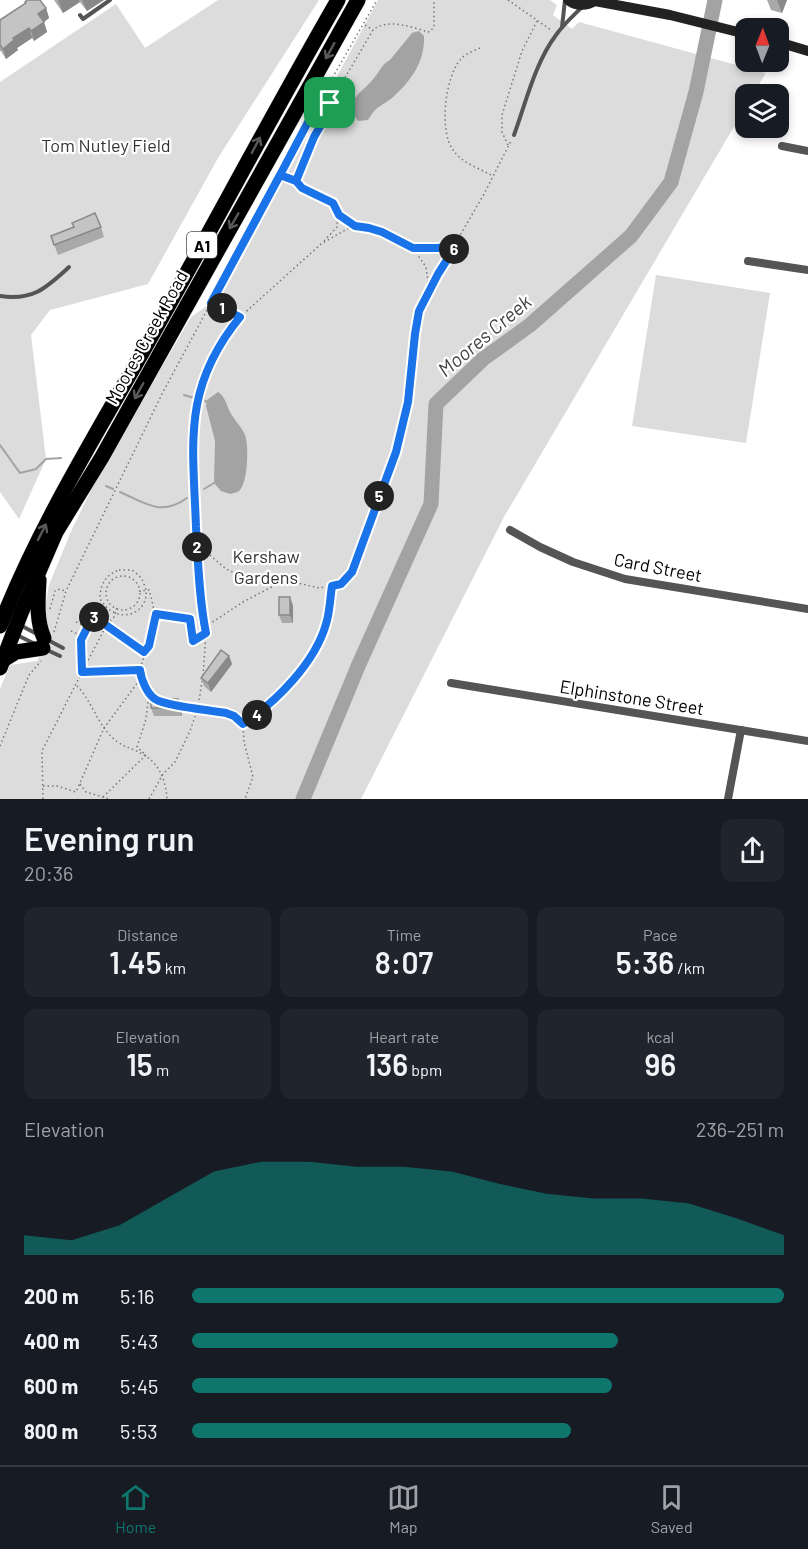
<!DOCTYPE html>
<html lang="en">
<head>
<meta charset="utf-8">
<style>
  :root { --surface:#171b24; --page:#20242c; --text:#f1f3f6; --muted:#9ea1a6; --line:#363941; --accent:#0f766e }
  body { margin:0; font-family:Barlow,sans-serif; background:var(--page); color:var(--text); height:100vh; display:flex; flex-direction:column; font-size:22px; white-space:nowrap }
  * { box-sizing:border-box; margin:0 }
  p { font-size:20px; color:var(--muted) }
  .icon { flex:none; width:33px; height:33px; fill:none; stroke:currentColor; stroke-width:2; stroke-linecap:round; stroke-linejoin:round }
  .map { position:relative; height:799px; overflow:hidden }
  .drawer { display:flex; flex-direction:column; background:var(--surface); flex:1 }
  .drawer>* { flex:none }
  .needle { width:39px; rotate:1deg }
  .tools { position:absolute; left:735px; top:18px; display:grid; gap:12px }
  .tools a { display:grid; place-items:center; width:54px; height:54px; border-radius:12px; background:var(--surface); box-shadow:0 3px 9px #0003; font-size:30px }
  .pin { position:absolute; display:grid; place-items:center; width:51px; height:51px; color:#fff; margin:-26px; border-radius:12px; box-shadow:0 3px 9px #0006 }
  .km { position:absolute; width:30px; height:30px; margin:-15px; border-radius:50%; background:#222; color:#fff; font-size:16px; line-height:30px; text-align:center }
  .round { display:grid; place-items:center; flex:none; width:63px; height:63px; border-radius:12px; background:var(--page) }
  .overview { display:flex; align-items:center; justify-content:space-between; height:102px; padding:0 24px }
  h1 { font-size:33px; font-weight:600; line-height:45px }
  .metrics { display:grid; grid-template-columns:repeat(3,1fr); gap:9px; height:102px; padding:6px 24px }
  .metrics div { display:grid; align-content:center; border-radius:12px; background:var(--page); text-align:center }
  .metrics b { font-size:30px; font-weight:600 }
  .metrics small { font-size:16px; font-weight:400 }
  .metrics p { font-size:16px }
  .chart { height:168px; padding:12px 24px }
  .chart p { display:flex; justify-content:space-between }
  .chart svg { width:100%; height:108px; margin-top:6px; fill:var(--accent); opacity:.7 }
  ul { padding:0 24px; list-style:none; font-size:20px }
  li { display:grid; grid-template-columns:96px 72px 1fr; align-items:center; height:45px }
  li i { height:15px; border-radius:8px; background:var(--accent) }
  .menu { display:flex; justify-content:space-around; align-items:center; height:84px; border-top:2px solid var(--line); background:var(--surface); font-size:16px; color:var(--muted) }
  .menu a { display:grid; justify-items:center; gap:3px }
  .menu .active { color:var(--accent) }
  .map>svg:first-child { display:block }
</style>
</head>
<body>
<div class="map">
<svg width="808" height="799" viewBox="0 0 808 799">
  <rect width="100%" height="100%" fill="#fff"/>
  <!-- green -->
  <g fill="#dcdcdc">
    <polygon points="218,0 319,0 218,158 148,284 50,310 31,335 46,459 19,519 0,492 0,82 116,4 145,48"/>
    <polygon points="378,0 550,0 557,5 553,15 572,29 579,22 766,73 753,94 746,94 745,108 504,517 361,799 0,799 0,689 10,665 37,661 50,633 46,621 45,607 49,585 72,529 97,478 191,317 218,298"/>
    <polygon points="656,275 770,293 746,443 632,426"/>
  </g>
  <!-- water -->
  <g fill="#a3a3a3">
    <path d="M 419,31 L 424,36 C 425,62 411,81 392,98 C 379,108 377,105 368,120 L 358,121 C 343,98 362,94 374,78 C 380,71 382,64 390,60 L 412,33 Z"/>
    <path d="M 218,392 C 225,396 226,404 230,412 C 234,420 242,427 245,435 C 249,446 248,483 239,491 C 236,493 233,493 230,494 L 221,491 L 214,483 L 215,441 L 206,406 L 207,400 Z"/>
  </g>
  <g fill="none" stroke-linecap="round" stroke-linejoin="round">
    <!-- stream -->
    <g stroke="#a3a3a3" stroke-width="2">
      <polyline points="184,395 194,398"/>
      <polyline points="203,400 207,402"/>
      <polyline points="0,445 20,473 36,469 46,459 61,458"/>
      <polyline points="106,486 113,489"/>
      <polyline points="204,489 214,483"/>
      <path d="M 120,492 C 145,503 161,517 187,498"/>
    </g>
    <!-- river -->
    <polyline stroke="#a3a3a3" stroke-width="15" points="303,799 359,664 431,504 436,404 483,359 530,325 631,236 671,182 696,92 715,0"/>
    <defs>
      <g id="highway">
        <path d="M 39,580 C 38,600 36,620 44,638"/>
        <path d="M 0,626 C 39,525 98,432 151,337 C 214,225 274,111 338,0"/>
        <polyline points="3,660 16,652 43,648"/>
        <polyline points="0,668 21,613 56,532 102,457 358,0"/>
      </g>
    </defs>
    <!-- highway casing -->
    <use href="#highway" stroke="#dbdbdb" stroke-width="16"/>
    <!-- path -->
    <g stroke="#777" stroke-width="1.5" stroke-dasharray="1.5 3" stroke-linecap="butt">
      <polyline points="508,0 551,30"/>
      <polyline points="365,25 373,30"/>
      <path d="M 480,48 C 473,51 465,54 460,60 C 445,78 439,131 453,150 C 461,162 478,168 491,175"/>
      <polyline points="326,81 326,89 334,93"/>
      <polyline points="508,145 502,132 502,115 522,51 537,21"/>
      <polyline points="281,175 296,181"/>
      <polyline points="340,216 355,226"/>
      <path d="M 324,241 L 337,227 L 338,210 C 328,195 306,195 296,181 L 314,137 L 326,116 L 330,103 L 373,30 C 387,18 412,27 428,32 L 431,31 L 434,26 L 434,0"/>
      <polyline points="413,248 438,248 456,244"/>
      <polyline points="429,289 484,194 511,141"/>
      <polyline points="211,304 240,317"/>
      <polyline points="197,544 206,632 203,677"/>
      <path d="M 119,570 L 132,570 C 137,574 142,577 144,584 C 153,604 132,622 113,612 C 107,609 104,604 100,599 C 100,585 105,575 119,570 Z"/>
      <circle cx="123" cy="593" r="17"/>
      <polyline points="117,608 114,617 106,626 82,672 139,670"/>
      <polyline points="50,609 55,591 57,589 66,591"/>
      <polyline points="157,615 190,619 193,641 204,634"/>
      <polyline points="76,622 88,627"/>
      <path d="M 205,627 L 243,602 L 285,580 L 319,588 L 331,586 L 341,584 L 352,571 L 389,472 L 403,425 L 410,387 L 416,321 L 429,289 L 426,267 L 413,248 L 401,241 L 369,228 L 355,226 L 349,228 L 321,244 L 240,317 C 178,393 195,455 197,544 L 226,569 L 253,582 L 285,580"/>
      <polyline points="71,631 82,636"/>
      <polyline points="54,632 66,591 163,392 326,89 377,0"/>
      <polyline points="142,679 149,693"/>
      <path d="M 77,686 C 90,699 96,719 108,733 C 121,748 129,746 144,755 C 160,764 166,782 167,799"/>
      <polyline points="182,706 234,716 243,724 244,742 253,777 245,799"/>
      <path d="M 244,724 C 278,700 313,665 326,624 C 330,613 330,599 331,587"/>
      <polyline points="0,746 29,675 41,661"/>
      <polyline points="80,784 86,792 109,799"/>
      <path d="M 43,786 L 57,786 L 76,792 L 104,728 L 141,678 C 139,665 144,657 149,646 C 157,628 155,608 149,590 L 140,591"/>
      <polyline points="103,797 146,755 137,747 146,719 149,694 154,699"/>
      <polyline points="43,799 42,751 82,672 81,640 93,616 144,651"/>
      <polyline points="149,799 163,774 175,762 190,731 198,708 202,681"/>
    </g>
    <!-- lane -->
    <g stroke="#555" stroke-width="4">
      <polyline points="80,15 83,19 110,0"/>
      <polyline points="562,27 565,0"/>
      <path d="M 514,135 C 526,102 535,63 556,35 C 563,25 573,16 582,7"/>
      <path d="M 0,296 C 33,301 46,288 69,267"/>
      <polyline points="20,625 37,634"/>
      <polyline points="17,635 35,644"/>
      <polyline points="46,639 63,648"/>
      <polyline points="47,650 60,656"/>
    </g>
    <!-- street -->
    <g stroke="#555" stroke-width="8">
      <polyline points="782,146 808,151"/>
      <polyline points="748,261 808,270"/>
      <polyline points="510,530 540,547 573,562 625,579 808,609"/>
      <polyline points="451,683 808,741"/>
      <polyline points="728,799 741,730"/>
    </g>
    <!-- secondary -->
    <g stroke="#222" stroke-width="10">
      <path d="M 568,0 C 577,7 587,6 596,0"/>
      <polyline points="595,1 670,15 746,34"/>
      <polyline points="778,42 808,51"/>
    </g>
    <!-- highway -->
    <use href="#highway" stroke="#000" stroke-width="15"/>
  </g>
  <!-- wall -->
  <g fill="#a9a9a9">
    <polygon points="54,0 104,0 87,11 80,2 63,13"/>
    <polygon points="767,0 787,0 782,13 771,10"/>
    <polygon points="46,8 49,18 44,22 47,32 34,41 32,38 17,48 18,50 6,59 1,51 0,51 0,20"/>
    <polygon points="101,227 104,237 58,255 51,236"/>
    <polygon points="290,597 293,606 293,623 282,623 279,615"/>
    <polygon points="229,656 232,664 211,692 204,686 201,678"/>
    <polygon points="178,699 181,707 182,716 154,716 151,708"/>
  </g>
  <!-- shaded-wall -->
  <g fill="#898989">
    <polygon points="58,0 79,0 80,2 63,13"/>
    <polygon points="82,0 104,0 87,11"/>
    <polygon points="777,0 787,0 782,13"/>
    <polygon points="46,8 49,18 44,22 47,32 34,41 31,31 38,14"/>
    <polygon points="29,28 32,38 17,48 18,50 6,59 3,49 13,38"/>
    <polygon points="290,597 293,606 293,623 290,615"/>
    <polygon points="229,656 232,664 211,692 208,683"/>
    <polygon points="178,699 181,707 182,716 178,708"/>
  </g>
  <!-- building -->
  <g fill="#c4c4c4" stroke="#898989" stroke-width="1.5">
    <polygon points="27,0 40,0 46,8 38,14 44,22 31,31 29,28 13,38 14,40 3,49 0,45 0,20 26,3 25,2"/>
    <polygon points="95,213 101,227 54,245 51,236 74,227 72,223"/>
    <rect x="279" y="597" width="11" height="18"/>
    <polygon points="221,650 229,656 208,683 201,678"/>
    <polygon points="151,698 178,699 178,708 151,708"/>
  </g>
  <!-- one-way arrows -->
  <defs><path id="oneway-shaft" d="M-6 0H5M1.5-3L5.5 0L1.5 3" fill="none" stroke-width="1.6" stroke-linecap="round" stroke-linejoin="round" transform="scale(1.5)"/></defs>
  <g stroke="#595959">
    <use href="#oneway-shaft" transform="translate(330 51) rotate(119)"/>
    <use href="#oneway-shaft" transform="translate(256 145) rotate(-62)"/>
    <use href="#oneway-shaft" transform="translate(234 221) rotate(120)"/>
    <use href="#oneway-shaft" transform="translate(139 391) rotate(119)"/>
    <use href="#oneway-shaft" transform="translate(42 532) rotate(-63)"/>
  </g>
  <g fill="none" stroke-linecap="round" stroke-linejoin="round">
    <defs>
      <path id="route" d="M 330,103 L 326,116 L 314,137 L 296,181 L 280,175 L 211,303 L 240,317 C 182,388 193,443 196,527 C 198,561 199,599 206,633 L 193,641 L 190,619 L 156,614 L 149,646 L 144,652 L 93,616 L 81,640 L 82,672 L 140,670 C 141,679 147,694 155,699 C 165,706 210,710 226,713 L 234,716 L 243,724 C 276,702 315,663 326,624 C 330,612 330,598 332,586 L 341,584 L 352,572 L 396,452 L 408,402 L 415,334 L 419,311 L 438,274 L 457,244 L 438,248 L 413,248 L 382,232 L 369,228 L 355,226 L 339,215 L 333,203 L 302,188 L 296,181 L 280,175 L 326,88 L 335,93 L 330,103"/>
    </defs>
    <!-- route casing -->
    <use href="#route" stroke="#fff" stroke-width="12"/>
    <!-- route -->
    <use href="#route" stroke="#1a73e8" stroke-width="8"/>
  </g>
  <g text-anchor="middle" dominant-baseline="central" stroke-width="4.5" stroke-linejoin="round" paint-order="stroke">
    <!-- shield labels -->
    <rect fill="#fff" stroke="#4c4c4c" stroke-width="1.5" x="187" y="232" width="30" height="26" rx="4.5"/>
    <g font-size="16" font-weight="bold" fill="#000">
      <text x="202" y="245">A1</text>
    </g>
    <!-- park labels -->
    <g font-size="18" fill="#333" stroke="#fff">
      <text x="106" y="145">Tom Nutley Field</text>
      <text x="266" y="556">Kershaw<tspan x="266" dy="21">Gardens</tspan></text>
    </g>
    <!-- street labels -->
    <g font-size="18" fill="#000" stroke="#fff">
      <text transform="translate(146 337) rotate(-61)">Moores Creek Road</text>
      <text transform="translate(658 567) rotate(11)">Card Street</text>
      <text transform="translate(632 697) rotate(9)">Elphinstone Street</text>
    </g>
    <!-- water labels -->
    <g font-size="20" font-style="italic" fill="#444" stroke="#fff">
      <text transform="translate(484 335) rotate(-40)">Moores Creek</text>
    </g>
  </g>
</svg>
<div class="tools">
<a><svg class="needle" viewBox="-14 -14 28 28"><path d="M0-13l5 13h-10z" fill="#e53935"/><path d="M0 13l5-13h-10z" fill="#9ea1a6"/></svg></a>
<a><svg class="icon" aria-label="layers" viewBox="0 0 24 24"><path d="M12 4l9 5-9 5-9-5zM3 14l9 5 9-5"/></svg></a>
</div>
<div class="pin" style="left:330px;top:103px;background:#1e9e55"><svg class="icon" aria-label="arrive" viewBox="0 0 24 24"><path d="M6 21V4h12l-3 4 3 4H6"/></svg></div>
<b class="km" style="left:222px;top:308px">1</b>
<b class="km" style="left:197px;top:547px">2</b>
<b class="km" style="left:94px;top:617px">3</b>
<b class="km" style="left:257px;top:715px">4</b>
<b class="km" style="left:379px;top:496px">5</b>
<b class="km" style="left:454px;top:249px">6</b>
</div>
<section class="drawer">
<div class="overview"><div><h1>Evening run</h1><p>20:36</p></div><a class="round"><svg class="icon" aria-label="share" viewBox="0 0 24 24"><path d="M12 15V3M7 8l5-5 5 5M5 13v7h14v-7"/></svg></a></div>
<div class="metrics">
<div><p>Distance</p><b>1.45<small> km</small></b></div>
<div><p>Time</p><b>8:07</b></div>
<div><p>Pace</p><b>5:36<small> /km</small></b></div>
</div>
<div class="metrics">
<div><p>Elevation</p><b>15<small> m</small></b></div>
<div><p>Heart rate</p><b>136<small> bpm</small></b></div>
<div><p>kcal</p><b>96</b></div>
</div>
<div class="chart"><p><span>Elevation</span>236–251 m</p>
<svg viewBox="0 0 160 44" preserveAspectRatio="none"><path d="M0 44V36L10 38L20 32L30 21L40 10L50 6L60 6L70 8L80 8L90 10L100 15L110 19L120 21L130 21L140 23L150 29L160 36V44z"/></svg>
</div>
<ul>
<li><b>200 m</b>5:16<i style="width:100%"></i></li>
<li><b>400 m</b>5:43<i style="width:72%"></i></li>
<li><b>600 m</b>5:45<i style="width:71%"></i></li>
<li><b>800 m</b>5:53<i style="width:64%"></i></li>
</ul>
</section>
<nav class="menu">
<a class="active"><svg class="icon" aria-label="home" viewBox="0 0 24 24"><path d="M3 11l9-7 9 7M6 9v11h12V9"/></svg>Home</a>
<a><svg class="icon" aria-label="map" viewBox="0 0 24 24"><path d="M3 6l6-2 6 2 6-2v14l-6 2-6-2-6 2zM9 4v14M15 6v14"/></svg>Map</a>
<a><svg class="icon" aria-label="saved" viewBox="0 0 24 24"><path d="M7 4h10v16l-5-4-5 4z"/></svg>Saved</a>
</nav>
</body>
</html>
